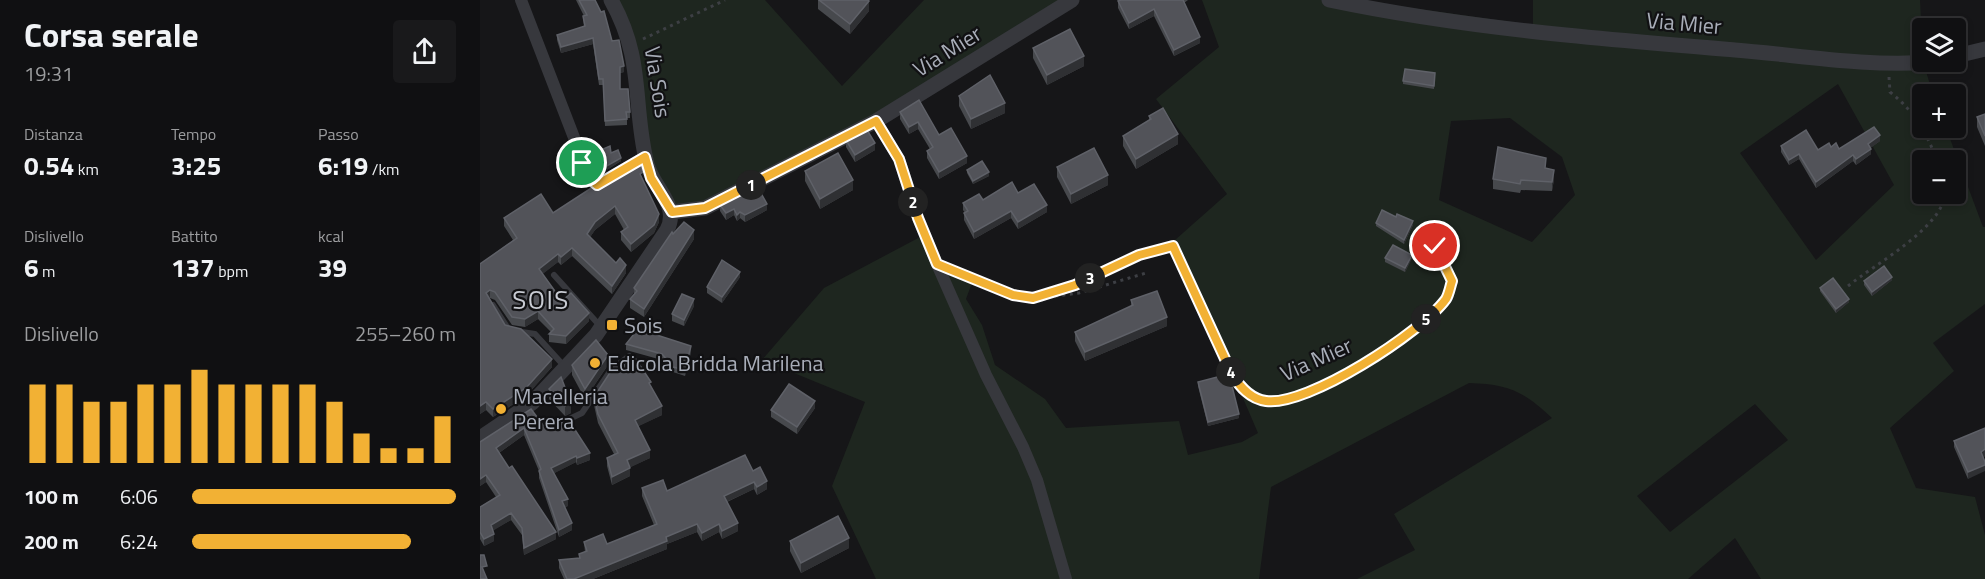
<!DOCTYPE html>
<html lang="it">
<head>
<meta charset="utf-8">
<style>
  :root { --surface:#101012; --page:#19191b; --text:#f1f3f6; --muted:#9c9d9f; --line:#303032; --accent:#f2b134 }
  body { margin:0; font-family:"Titillium Web",sans-serif; background:var(--page); color:var(--text); height:100vh; display:flex; flex-direction:column; font-size:22px; white-space:nowrap }
  * { box-sizing:border-box; margin:0 }
  p { font-size:20px; color:var(--muted) }
  .icon { flex:none; width:33px; height:33px; fill:none; stroke:currentColor; stroke-width:2; stroke-linecap:round; stroke-linejoin:round }
  .map { position:relative; flex:1; overflow:hidden }
  .sheet { display:flex; flex-direction:column; background:var(--surface); width:480px }
  .sheet>* { flex:none }
  .buttons { position:absolute; left:1432px; top:18px; display:grid; gap:12px }
  .buttons a { display:grid; place-items:center; width:54px; height:54px; border-radius:6px; background:var(--surface); box-shadow:0 3px 9px #0003,0 0 0 2px var(--line); font-size:30px }
  .pin { position:absolute; display:grid; place-items:center; width:51px; height:51px; color:#fff; margin:-26px; border:3px solid #fff; border-radius:50%; box-shadow:0 2px 6px #0007 }
  .km { position:absolute; width:30px; height:30px; margin:-15px; border-radius:50%; background:#222; color:#fff; font-size:16px; line-height:30px; text-align:center }
  .round { display:grid; place-items:center; flex:none; width:63px; height:63px; border-radius:6px; background:var(--page) }
  .overview { display:flex; align-items:center; justify-content:space-between; height:102px; padding:0 24px }
  h1 { font-size:33px; font-weight:700; line-height:45px }
  .figures { display:grid; grid-template-columns:repeat(3,1fr); gap:9px; height:102px; padding:6px 24px }
  .figures div { display:grid; align-content:center }
  .figures b { font-size:26px; font-weight:700 }
  .figures small { font-size:16px; font-weight:400 }
  .figures p { font-size:16px }
  .chart { height:168px; padding:12px 24px }
  .chart p { display:flex; justify-content:space-between }
  .chart svg { width:100%; height:108px; margin-top:6px; stroke:var(--accent); stroke-width:6 }
  ul { padding:0 24px; list-style:none; font-size:20px }
  li { display:grid; grid-template-columns:96px 72px 1fr; align-items:center; height:45px }
  li i { height:15px; border-radius:8px; background:var(--accent) }
  main { display:flex; flex:1; min-height:0 }
  .map>svg:first-child { display:block }
</style>
</head>
<body>
<main>
<section class="sheet">
<div class="overview"><div><h1>Corsa serale</h1><p>19:31</p></div><a class="round"><svg class="icon" aria-label="share" viewBox="0 0 24 24"><path d="M12 15V3M7 8l5-5 5 5M5 13v7h14v-7"/></svg></a></div>
<div class="figures">
<div><p>Distanza</p><b>0.54<small> km</small></b></div>
<div><p>Tempo</p><b>3:25</b></div>
<div><p>Passo</p><b>6:19<small> /km</small></b></div>
</div>
<div class="figures">
<div><p>Dislivello</p><b>6<small> m</small></b></div>
<div><p>Battito</p><b>137<small> bpm</small></b></div>
<div><p>kcal</p><b>39</b></div>
</div>
<div class="chart"><p><span>Dislivello</span>255–260 m</p>
<svg viewBox="0 0 160 44" preserveAspectRatio="none"><path d="M5 44V12M15 44V12M25 44V19M35 44V19M45 44V12M55 44V12M65 44V6M75 44V12M85 44V12M95 44V12M105 44V12M115 44V19M125 44V32M135 44V38M145 44V38M155 44V25"/></svg>
</div>
<ul>
<li><b>100 m</b>6:06<i style="width:100%"></i></li>
<li><b>200 m</b>6:24<i style="width:83%"></i></li>
</ul>
</section>
<div class="map">
<svg width="1505" height="579" viewBox="0 0 1505 579">
  <rect width="100%" height="100%" fill="#161618"/>
  <!-- green -->
  <g fill="#1e261f" fill-rule="evenodd">
    <polygon points="127,0 285,0 362,86 444,0 589,0 588,7 224,211 188,212 161,156 152,60"/>
    <path d="M 722,0 L 888,0 L 889,2 L 1053,25 L 1053,0 L 1440,0 L 1443,62 L 1453,94 L 1443,94 L 1443,128 L 1466,128 L 1503,227 L 1505,227 L 1505,304 L 1453,343 L 1474,371 L 1410,428 L 1436,488 L 1495,497 L 1505,535 L 1505,579 L 1281,579 L 1255,538 L 1208,579 L 877,579 L 935,550 L 914,514 L 1072,418 C 1044,391 1027,384 989,383 L 791,487 L 779,579 L 396,579 L 352,486 L 385,402 L 282,360 L 344,288 L 442,236 L 454,266 L 493,280 L 486,299 L 502,325 L 515,365 L 565,399 L 586,428 L 699,421 L 708,455 L 762,442 L 778,433 L 695,240 L 747,194 L 676,99 L 739,47 ZM 1358,84 L 1414,185 L 1336,260 L 1260,153 ZM 1030,118 L 1082,157 L 1095,195 L 1052,242 L 959,200 L 971,121 ZM 1443,160 L 1476,160 L 1476,194 L 1443,194 ZM 1275,404 L 1308,440 L 1190,532 L 1157,496 Z"/>
  </g>
  <g fill="none" stroke-linecap="round" stroke-linejoin="round">
    <!-- path -->
    <g stroke="#3d3f44" stroke-width="3" stroke-dasharray="3 4.5" stroke-linecap="butt">
      <polyline points="163,39 245,0"/>
      <path d="M 1409,77 L 1410,92 C 1434,111 1446,132 1457,160"/>
      <polyline points="475,272 533,295 553,298"/>
      <path d="M 1368,286 C 1395,264 1462,228 1465,194"/>
      <path d="M 553,298 L 595,285 L 659,255 L 693,246 L 752,374 C 760,387 770,399 786,401 C 823,406 975,319 972,280 C 970,263 955,246 943,234"/>
      <polyline points="560,298 599,293 666,273"/>
    </g>
    <!-- service -->
    <g stroke="#37383d" stroke-width="6">
      <polyline points="74,275 121,327"/>
      <polyline points="13,305 29,330 55,334 85,367"/>
      <polyline points="81,423 102,413 131,370 149,356"/>
    </g>
    <!-- minor -->
    <g stroke="#37383d" stroke-width="12">
      <polyline points="41,0 110,179 117,185 165,157"/>
      <polyline points="396,121 419,159 438,218 457,264 506,375 543,447 557,480 586,579"/>
    </g>
    <!-- tertiary -->
    <g stroke="#37383d" stroke-width="15">
      <path d="M 849,0 C 982,28 1120,39 1255,50 C 1319,55 1386,67 1450,62"/>
      <polyline points="1476,56 1505,49"/>
      <polyline points="192,212 225,208 396,121 592,0"/>
      <path d="M 0,438 L 52,403 L 116,335 L 187,230 C 200,205 173,188 167,164 C 152,104 165,60 131,0"/>
    </g>
  </g>
  <!-- wall -->
  <g fill="#47494d">
    <polygon points="96,0 115,0 144,72 140,73 140,89 150,112 150,118 147,118 147,125 125,126 123,85 119,85 113,44 81,53 77,40 77,35 104,27 103,16 104,16"/>
    <polygon points="338,0 388,0 389,11 370,34 338,9"/>
    <polygon points="708,0 704,3 720,43 694,56 674,16 649,29 638,8 638,1"/>
    <polygon points="553,48 604,66 567,85 553,58"/>
    <polygon points="955,77 954,89 923,84 923,81"/>
    <polygon points="479,96 525,113 491,129 479,106"/>
    <polygon points="420,112 459,135 487,163 459,179 447,158 447,151 450,149 438,129 429,134 420,119"/>
    <polygon points="1505,114 1505,146 1497,127 1497,117"/>
    <polygon points="669,116 698,144 656,169 643,146 643,136 669,120"/>
    <polygon points="366,140 395,150 375,162 366,147"/>
    <polygon points="1400,141 1390,148 1391,154 1376,165 1373,161 1336,188 1319,159 1309,165 1301,152 1301,146 1338,150 1351,147 1359,149"/>
    <polygon points="116,152 131,153 141,161 125,171 116,155"/>
    <polygon points="577,167 628,185 591,204 577,177"/>
    <polygon points="1066,168 1074,179 1072,191 1041,190 1040,193 1013,189 1013,179"/>
    <polygon points="487,170 509,176 493,184 487,173"/>
    <polygon points="325,171 373,190 340,209 325,181"/>
    <polygon points="163,180 179,222 174,233 151,252 141,240 141,232 144,230 135,214 115,230 110,237 146,273 132,294 92,256 81,265 78,262 62,274 82,301 109,321 86,344 69,342 69,334 71,332 58,319 45,327 32,325 15,300 10,298 9,299 25,325 72,367 46,396 13,417 6,410 0,414 0,264 33,240 24,226 24,218 73,213"/>
    <polygon points="538,193 567,212 538,229 531,218 494,239 484,220 484,213 485,213 483,210 483,203"/>
    <polygon points="240,205 287,210 265,222 260,218 257,221 254,215 246,220 240,211"/>
    <polygon points="896,223 933,225 924,244 896,226"/>
    <polygon points="193,234 214,239 164,317 150,308 150,299 154,295 154,288"/>
    <polygon points="905,258 932,258 925,272 905,262"/>
    <polygon points="260,277 242,303 227,293 227,287"/>
    <polygon points="1412,280 1392,296 1384,285 1384,281"/>
    <polygon points="1340,288 1369,302 1356,313 1340,291"/>
    <polygon points="651,300 687,326 605,361 595,341 595,332 651,306"/>
    <polygon points="214,306 204,326 192,321 192,314"/>
    <polygon points="146,344 211,352 205,376 193,372 182,360 146,350"/>
    <polygon points="92,365 128,365 105,399 92,375"/>
    <polygon points="138,369 171,387 182,415 158,426 170,458 150,467 150,476 132,485 127,466 127,458 134,454 118,423 114,405 114,397"/>
    <polygon points="81,377 91,413 85,416 69,399 69,389"/>
    <polygon points="718,382 759,418 728,426 718,386"/>
    <polygon points="335,408 317,434 291,417 291,410"/>
    <polygon points="51,409 66,429 110,460 97,465 96,462 74,473 88,506 85,507 92,530 79,537 59,478 59,471 44,435 19,453 76,539 44,555 42,535 31,520 13,530 14,541 4,546 0,539 0,507 16,497 6,482 0,486 0,442"/>
    <polygon points="1505,428 1505,456 1503,457 1488,479 1474,447 1474,441"/>
    <polygon points="273,471 287,489 277,495 274,489 247,502 258,531 242,539 239,532 222,541 217,532 187,544 187,549 113,579 84,579 79,568 79,560 99,558 99,554 105,552 104,542 127,544 174,525 162,496 162,488 187,491"/>
    <polygon points="310,541 369,548 321,573 310,551"/>
  </g>
  <!-- shaded-wall -->
  <g fill="#2f3033">
    <polygon points="389,1 389,11 370,34 370,24"/>
    <polygon points="674,9 674,16 649,29 649,23"/>
    <polygon points="720,37 720,43 694,56 694,50"/>
    <polygon points="113,38 113,44 81,53 81,47"/>
    <polygon points="604,56 604,66 567,85 567,75"/>
    <polygon points="144,66 144,72 140,73 140,67"/>
    <polygon points="525,103 525,113 491,129 491,119"/>
    <polygon points="438,122 438,129 429,134 429,127"/>
    <polygon points="698,134 698,144 656,169 656,159"/>
    <polygon points="1400,135 1400,141 1388,150 1388,144"/>
    <polygon points="395,143 395,150 375,162 375,155"/>
    <polygon points="1391,149 1391,154 1376,165 1376,159"/>
    <polygon points="1319,154 1319,159 1309,165 1309,160"/>
    <polygon points="1373,155 1373,161 1336,188 1336,182"/>
    <polygon points="487,156 487,163 459,179 459,172"/>
    <polygon points="141,158 141,161 125,171 125,167"/>
    <polygon points="1074,170 1074,179 1072,191 1072,182"/>
    <polygon points="509,172 509,176 493,184 493,181"/>
    <polygon points="628,175 628,185 591,204 591,194"/>
    <polygon points="373,180 373,190 340,209 340,199"/>
    <polygon points="287,204 287,210 265,222 265,215"/>
    <polygon points="567,205 567,212 538,229 538,222"/>
    <polygon points="135,206 135,214 115,230 107,242 107,234 115,222"/>
    <polygon points="254,209 254,215 246,220 246,213"/>
    <polygon points="531,211 531,218 494,239 494,232"/>
    <polygon points="260,212 260,218 257,221 257,215"/>
    <polygon points="179,214 179,222 174,233 151,252 151,244"/>
    <polygon points="933,221 933,225 924,244 924,240"/>
    <polygon points="214,230 214,239 164,317 164,309"/>
    <polygon points="92,248 92,256 81,265 81,257"/>
    <polygon points="78,254 78,262 59,277 59,269"/>
    <polygon points="932,255 932,258 925,272 925,268"/>
    <polygon points="146,265 146,273 132,294 132,286"/>
    <polygon points="260,272 260,277 242,303 242,297"/>
    <polygon points="1412,277 1412,280 1392,296 1392,292"/>
    <polygon points="10,290 10,298 6,301 6,293"/>
    <polygon points="214,299 214,306 204,326 204,320"/>
    <polygon points="1369,299 1369,302 1356,313 1356,309"/>
    <polygon points="58,311 58,319 45,327 45,319"/>
    <polygon points="109,313 109,321 86,344 86,336"/>
    <polygon points="687,317 687,326 605,361 605,352"/>
    <polygon points="211,346 211,352 205,376 205,370"/>
    <polygon points="128,355 128,365 105,399 105,389"/>
    <polygon points="72,359 72,367 46,396 13,417 13,409"/>
    <polygon points="335,401 335,408 317,434 317,427"/>
    <polygon points="6,402 6,410 0,414 0,406"/>
    <polygon points="91,403 91,413 85,416 85,406"/>
    <polygon points="182,406 182,415 155,428 155,420"/>
    <polygon points="759,414 759,418 728,426 728,422"/>
    <polygon points="44,428 44,435 16,455 16,448"/>
    <polygon points="1505,449 1505,456 1501,459 1501,452"/>
    <polygon points="170,450 170,458 147,469 147,460"/>
    <polygon points="110,453 110,460 97,465 97,458"/>
    <polygon points="96,456 96,462 71,475 71,468"/>
    <polygon points="1505,465 1505,471 1488,479 1488,472"/>
    <polygon points="150,468 150,476 132,485 132,477"/>
    <polygon points="6,475 6,482 0,486 0,479"/>
    <polygon points="287,481 287,489 277,495 277,487"/>
    <polygon points="274,482 274,489 244,503 244,496"/>
    <polygon points="88,499 88,506 82,508 82,501"/>
    <polygon points="31,513 31,520 11,532 11,525"/>
    <polygon points="92,523 92,530 79,537 79,530"/>
    <polygon points="258,523 258,531 242,539 242,531"/>
    <polygon points="217,524 217,532 187,544 187,549 113,579 94,579 186,537"/>
    <polygon points="239,524 239,532 222,541 222,533"/>
    <polygon points="76,532 76,539 44,555 44,548"/>
    <polygon points="14,534 14,541 4,546 4,539"/>
    <polygon points="369,538 369,548 321,573 321,563"/>
  </g>
  <!-- building -->
  <g fill="#525359" stroke="#5f6168" stroke-width="1.5">
    <polygon points="99,0 115,0 121,12 124,11 132,41 139,40 144,66 140,67 140,89 148,89 150,112 146,112 147,119 125,121 123,79 119,79 113,38 81,47 77,35 105,26 103,16 107,15"/>
    <polygon points="339,0 388,0 389,1 370,24"/>
    <polygon points="641,0 703,0 720,37 694,50 674,9 649,23 638,1"/>
    <polygon points="590,29 604,56 567,75 553,48"/>
    <polygon points="925,69 955,73 954,86 923,81"/>
    <polygon points="510,75 525,103 491,119 479,96"/>
    <polygon points="439,100 459,135 471,128 487,156 459,172 447,151 453,147 438,122 429,127 420,112"/>
    <polygon points="683,108 698,134 656,159 643,136 671,119 669,116"/>
    <polygon points="1505,114 1505,136 1497,117"/>
    <polygon points="1394,127 1400,135 1388,144 1391,149 1376,159 1373,155 1336,182 1319,154 1309,160 1301,146 1326,130 1338,150 1349,143 1351,147 1356,143 1359,149"/>
    <polygon points="387,130 395,143 375,155 366,140"/>
    <polygon points="130,146 131,153 138,150 141,158 125,167 116,152"/>
    <polygon points="1018,147 1066,158 1065,168 1074,170 1072,182 1041,180 1040,184 1013,179"/>
    <polygon points="614,148 628,175 591,194 577,167"/>
    <polygon points="358,153 373,180 340,199 325,171"/>
    <polygon points="502,161 509,172 493,181 487,170"/>
    <polygon points="159,162 163,172 160,174 179,214 174,225 151,244 141,232 148,227 135,206 115,222 107,234 136,263 140,258 146,265 132,286 92,248 81,257 78,254 59,269 82,301 91,293 109,313 86,336 69,334 74,329 58,311 45,319 32,317 15,292 10,290 6,293 25,325 41,329 72,359 46,388 13,409 6,402 0,406 0,264 37,238 24,218 61,194 73,213 116,185"/>
    <polygon points="532,182 538,193 554,184 567,205 538,222 531,211 494,232 484,213 488,211 483,203 499,194 503,200"/>
    <polygon points="277,186 287,204 265,215 260,212 257,215 254,209 246,213 240,205"/>
    <polygon points="902,210 916,217 917,214 933,221 924,240 896,223"/>
    <polygon points="204,222 214,230 164,309 150,299 157,291 154,288 192,232 193,234"/>
    <polygon points="913,245 932,255 925,268 905,258"/>
    <polygon points="242,260 260,272 242,297 227,287"/>
    <polygon points="1404,266 1412,277 1392,292 1384,281"/>
    <polygon points="1353,278 1369,299 1356,309 1340,288"/>
    <polygon points="677,291 687,317 605,352 595,332 653,305 651,300"/>
    <polygon points="202,294 214,299 204,320 192,314"/>
    <polygon points="158,329 211,346 205,370 193,367 182,354 146,344"/>
    <polygon points="116,340 128,355 105,389 92,365"/>
    <polygon points="155,358 171,382 169,383 182,406 155,420 170,450 147,460 150,468 132,477 127,458 138,453 118,414 114,397 135,365 138,369"/>
    <polygon points="749,374 759,414 728,422 718,382"/>
    <polygon points="81,377 91,403 85,406 69,389"/>
    <polygon points="309,384 335,401 317,427 291,410"/>
    <polygon points="51,409 66,429 88,419 110,453 97,458 96,456 71,468 88,499 82,501 92,523 79,530 59,471 61,469 44,428 16,448 29,468 32,466 76,532 44,548 42,528 31,513 11,525 14,534 4,539 0,532 0,507 20,495 6,475 0,479 0,442"/>
    <polygon points="1505,428 1505,449 1501,452 1505,462 1505,465 1488,472 1474,441"/>
    <polygon points="265,455 273,471 280,467 287,481 277,487 274,482 244,496 258,523 242,531 239,524 222,533 217,524 186,537 187,541 94,579 87,579 79,560 100,558 99,554 107,551 104,542 123,534 127,544 177,524 162,488 183,480 187,491"/>
    <polygon points="358,516 369,538 321,563 310,541"/>
    <polygon points="0,555 4,555 7,566 2,567 7,579 0,579"/>
  </g>
  <g fill="none" stroke-linecap="round" stroke-linejoin="round">
    <defs>
      <path id="route" d="M 102,163 L 110,179 L 117,185 L 165,157 L 171,178 L 192,212 L 225,208 L 396,121 L 419,159 L 438,218 L 457,264 L 533,295 L 553,298 L 595,285 L 659,255 L 693,246 L 752,374 C 760,387 770,399 786,401 C 827,407 942,332 966,299 C 969,294 970,287 972,281 L 955,246"/>
    </defs>
    <!-- route casing -->
    <use href="#route" stroke="#fff" stroke-width="12"/>
    <!-- route -->
    <use href="#route" stroke="#f2b134" stroke-width="8"/>
  </g>
  <!-- markers -->
  <g fill="#f2b134" stroke="#111113" stroke-width="2">
    <rect x="126" y="319" width="12" height="12" rx="3"/>
    <circle cx="115" cy="363" r="6"/>
    <circle cx="21" cy="409" r="6"/>
  </g>
  <g text-anchor="middle" dominant-baseline="central" stroke-width="4.5" stroke-linejoin="round" paint-order="stroke">
    <!-- street labels -->
    <g font-size="22" fill="#a8adb8" stroke="#111113">
      <text transform="translate(1204 23) rotate(5)">Via Mier</text>
      <text transform="translate(467 51) rotate(-32)">Via Mier</text>
      <text transform="translate(178 82) rotate(81)">Via Sois</text>
      <text transform="translate(836 359) rotate(-24)">Via Mier</text>
    </g>
    <!-- poi labels -->
    <g font-size="22" fill="#a8adb8" stroke="#111113" text-anchor="start">
      <text x="144" y="325">Sois</text>
      <text x="127" y="363">Edicola Bridda Marilena</text>
      <text x="33" y="396">Macelleria<tspan x="33" dy="25">Perera</tspan></text>
    </g>
    <!-- quarter labels -->
    <g font-size="26" letter-spacing="1.5" fill="#c9ccd4" stroke="#111113">
      <text x="61" y="299">SOIS</text>
    </g>
  </g>
</svg>
<div class="buttons">
<a><svg class="icon" aria-label="layers" viewBox="0 0 24 24"><path d="M12 4l9 5-9 5-9-5zM3 14l9 5 9-5"/></svg></a>
<a>+</a>
<a>−</a>
</div>
<div class="pin" style="left:102px;top:163px;background:#1e9e55"><svg class="icon" aria-label="arrive" viewBox="0 0 24 24"><path d="M6 21V4h12l-3 4 3 4H6"/></svg></div>
<div class="pin" style="left:955px;top:246px;background:#d93025"><svg class="icon" aria-label="check" viewBox="0 0 24 24"><path d="M5 12l5 5 9-10"/></svg></div>
<b class="km" style="left:271px;top:185px">1</b>
<b class="km" style="left:433px;top:202px">2</b>
<b class="km" style="left:610px;top:278px">3</b>
<b class="km" style="left:751px;top:372px">4</b>
<b class="km" style="left:946px;top:319px">5</b>
</div>
</main>
</body>
</html>
